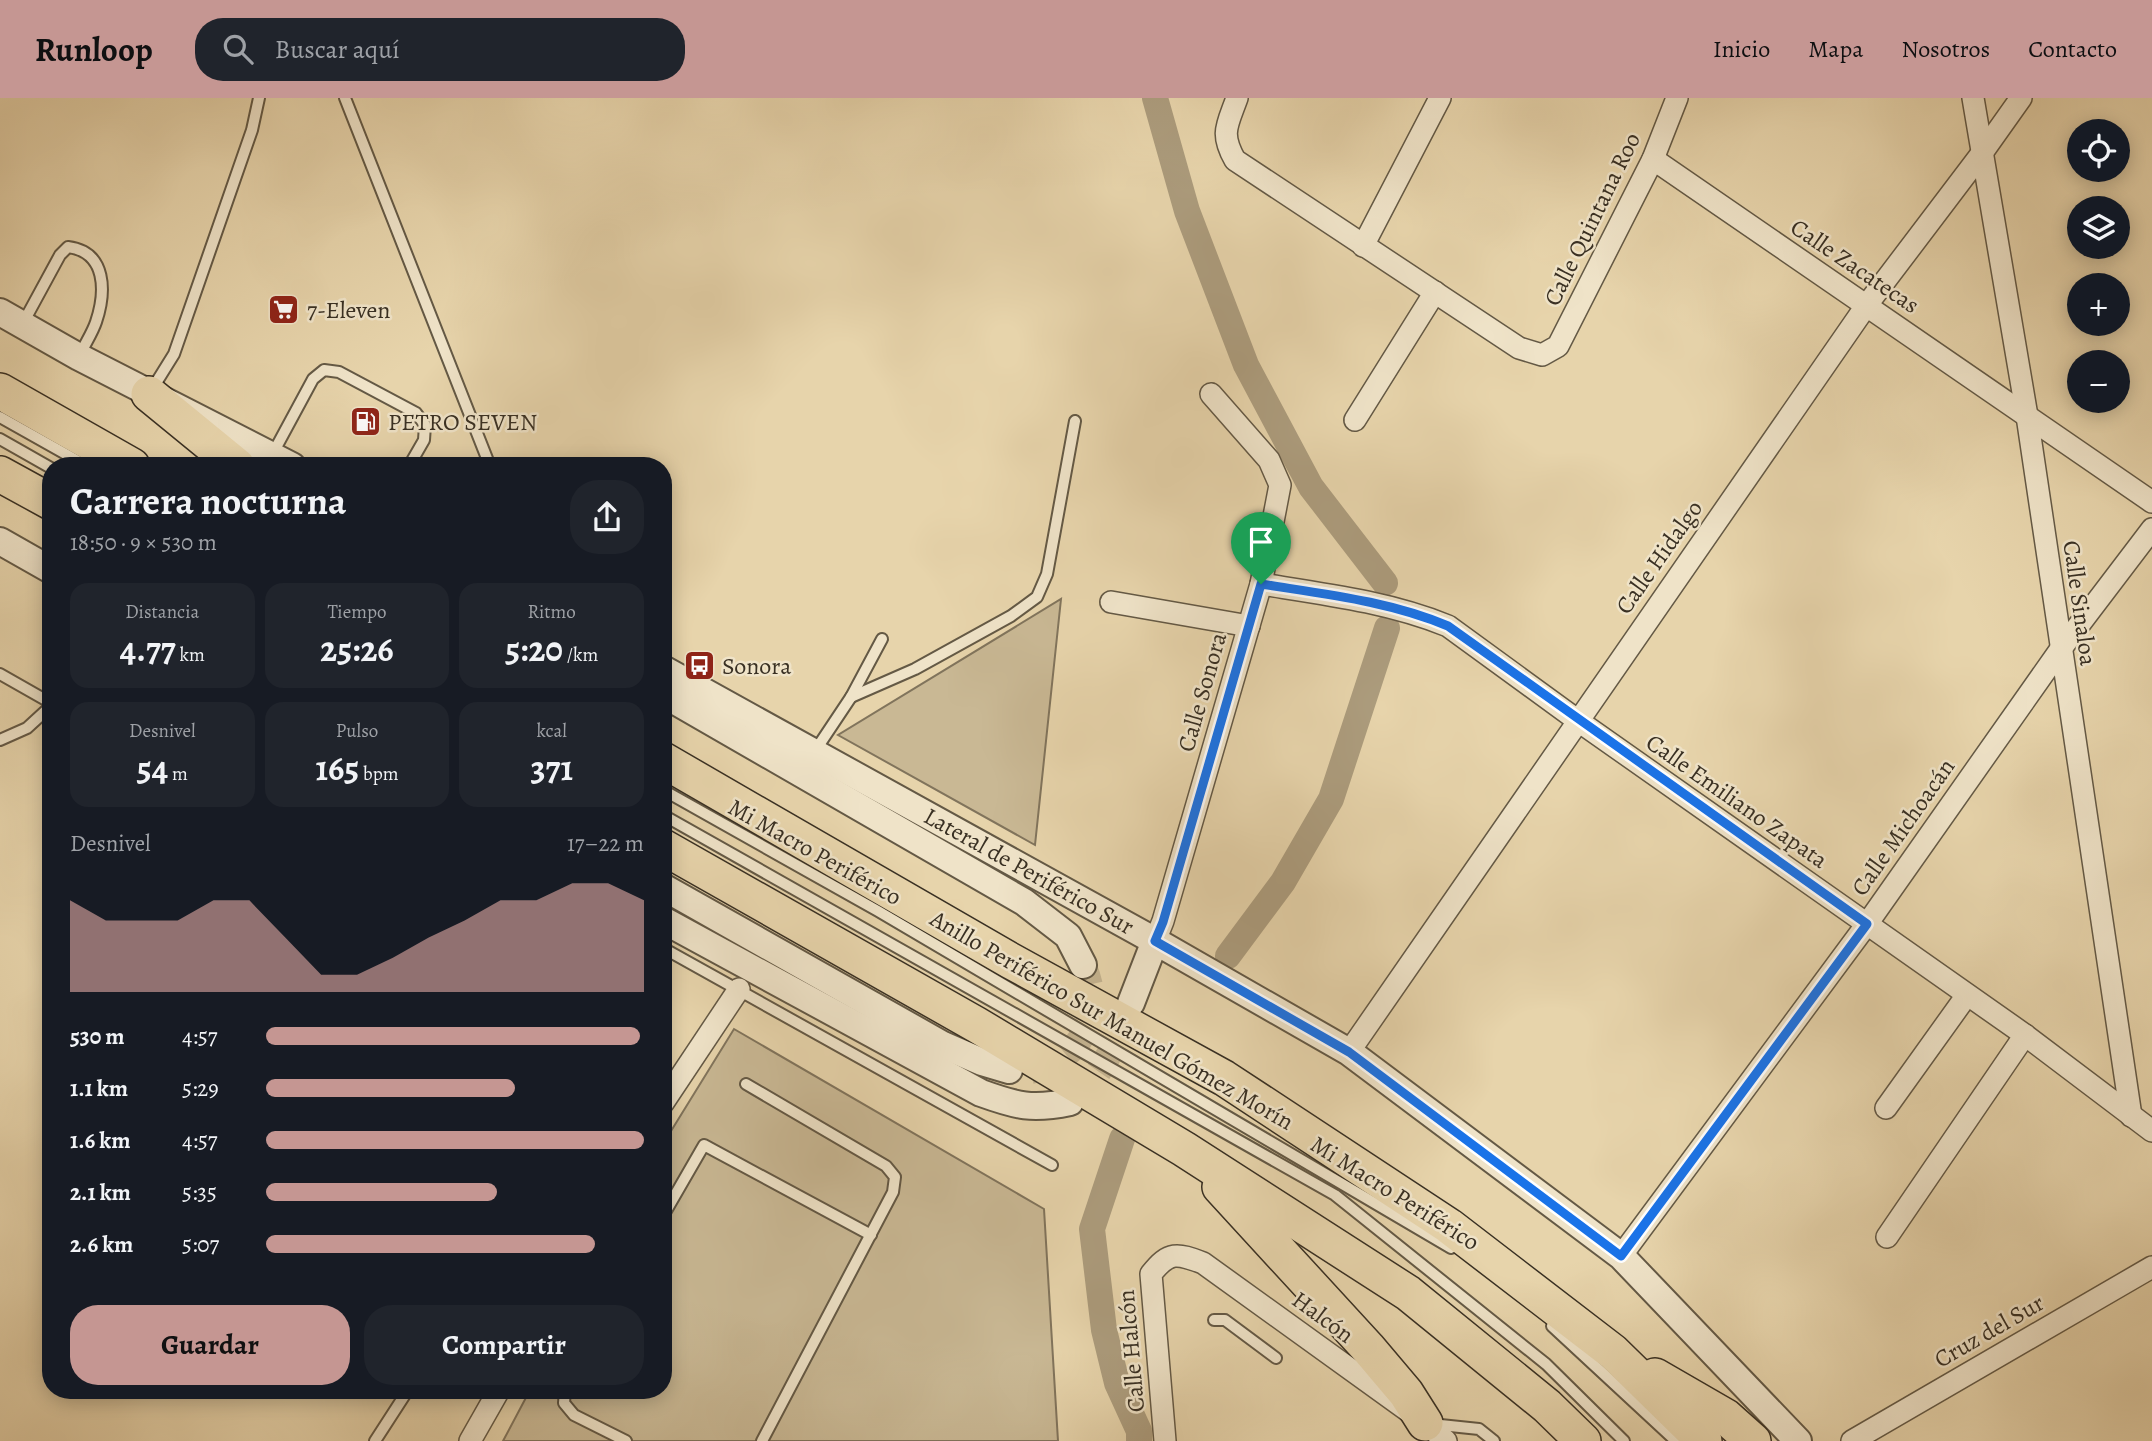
<!DOCTYPE html>
<html lang="es">
<head>
<meta charset="utf-8">
<style>
  :root { --surface:#171b24; --page:#20242c; --text:#f1f3f6; --muted:#9ea1a6; --accent:#c59692 }
  body { margin:0; font-family:Alegreya,serif; background:var(--page); color:var(--text); height:100vh; display:flex; flex-direction:column; font-size:26px; white-space:nowrap }
  * { box-sizing:border-box; margin:0 }
  p { font-size:23px; color:var(--muted) }
  .icon { flex:none; width:38px; height:38px; fill:none; stroke:currentColor; stroke-width:2; stroke-linecap:round; stroke-linejoin:round }
  .map { position:relative; flex:1; overflow:hidden }
  .drawer { position:absolute; left:42px; top:359px; width:630px; height:942px; display:flex; flex-direction:column; background:var(--surface); border-radius:28px; box-shadow:0 4px 18px #0003 }
  .drawer>* { flex:none }
  .controls { position:absolute; left:2067px; top:21px; display:grid; gap:14px }
  .controls a { display:grid; place-items:center; width:63px; height:63px; border-radius:50%; background:var(--surface); box-shadow:0 4px 18px #0003; font-size:35px }
  .pin { position:absolute; display:grid; place-items:center; width:60px; height:60px; color:#fff; margin:-72px -30px; border-radius:50% 50% 50% 0; rotate:-45deg; box-shadow:0 0 7px #0007 }
  .pin .icon { rotate:45deg }
  .round { display:grid; place-items:center; flex:none; width:74px; height:74px; border-radius:28px; background:var(--page) }
  .headline { display:flex; align-items:center; justify-content:space-between; height:119px; padding:0 28px }
  h1 { font-size:38px; font-weight:700; line-height:52px }
  .figures { display:grid; grid-template-columns:repeat(3,1fr); gap:10px; height:119px; padding:7px 28px }
  .figures div { display:grid; align-content:center; border-radius:18px; background:var(--page); text-align:center }
  .figures b { font-size:35px; font-weight:700 }
  .figures small { font-size:19px; font-weight:400 }
  .figures p { font-size:19px }
  .chart { height:196px; padding:14px 28px }
  .chart p { display:flex; justify-content:space-between }
  .chart svg { width:100%; height:126px; margin-top:7px; fill:var(--accent); opacity:.7 }
  .cta { display:flex; gap:14px; margin-top:auto; padding:14px 28px }
  .cta a { flex:1; height:80px; border-radius:28px; background:var(--accent); color:#111; font-size:28px; font-weight:700; line-height:80px; text-align:center }
  .cta a+a { background:var(--page); color:var(--text) }
  ul { padding:0 28px; list-style:none; font-size:23px }
  li { display:grid; grid-template-columns:112px 84px 1fr; align-items:center; height:52px }
  li i { height:18px; border-radius:9px; background:var(--accent) }
  header { display:flex; align-items:center; gap:42px; box-sizing:border-box; height:98px; padding:0 35px; background:var(--accent); color:#111 }
  header strong { font-size:33px }
  nav { display:flex; gap:38px; margin-inline-start:auto; font-size:24px }
  .search { width:490px; height:63px; background:var(--page); display:flex; align-items:center; gap:18px; box-sizing:border-box; padding:0 24px; border-radius:28px; color:var(--muted); font-size:26px }
  .map>svg:first-child { display:block }
</style>
</head>
<body>
<header>
<strong>Runloop</strong>
<div class="search"><svg class="icon" aria-label="search" viewBox="0 0 24 24"><circle cx="10" cy="10" r="6"/><path d="M15 15l6 6"/></svg>Buscar aquí</div>
<nav><a>Inicio</a><a>Mapa</a><a>Nosotros</a><a>Contacto</a></nav>
</header>
<div class="map">
<svg width="2152" height="1343" viewBox="0 0 2152 1343">
  <rect width="100%" height="100%" fill="#e7d4ab"/>
  <filter id="stains"><feTurbulence type="fractalNoise" baseFrequency=".00286" numOctaves="4"/><feColorMatrix values="0 0 0 0 .2 0 0 0 0 .09 0 0 0 0 .02 0 0 0 .5 -.17"/></filter>
  <radialGradient id="worn" r=".72"><stop offset=".6" stop-color="#630" stop-opacity="0"/><stop offset="1" stop-color="#630" stop-opacity=".3"/></radialGradient>
  <!-- green -->
  <g fill="#c9b894" stroke="#81745c" stroke-width="2">
    <polygon points="1061,501 1035,747 838,637"/>
    <polygon points="734,931 1044,1111 1058,1343 503,1343 530,1292 663,1292 663,1046"/>
  </g>
  <g fill="none" stroke-linecap="round" stroke-linejoin="round">
    <!-- canal -->
    <g stroke="#ac9c7d" stroke-width="26">
      <polyline points="1155,0 1187,113 1246,267 1311,389 1385,485"/>
      <polyline points="1228,858 1283,784 1331,701 1387,530"/>
      <polyline points="1122,1041 1092,1131 1104,1232 1117,1285 1139,1333 1139,1343"/>
    </g>
    <!-- tertiary-tunnel -->
    <g stroke="#c4b390" stroke-width="26" stroke-dasharray="26 13" stroke-linecap="butt">
      <path d="M 1031,973 C 1082,963 1105,913 1083,867"/>
      <path d="M 1072,1002 C 1105,975 1114,947 1130,909"/>
    </g>
    <defs>
      <g id="service">
        <polyline points="345,0 490,368"/>
        <path d="M 22,227 L 60,157 L 68,149 C 107,154 106,194 96,224 C 92,236 84,247 79,259"/>
        <polyline points="151,293 174,256 252,32 259,0"/>
        <polyline points="0,319 87,368"/>
        <polyline points="0,341 51,370"/>
        <polyline points="272,357 313,281 324,272 339,274 416,315 425,327 424,342 409,368"/>
        <polyline points="0,576 51,605"/>
        <polyline points="851,599 915,571 1011,518 1037,499 1047,476 1075,323"/>
        <polyline points="0,642 27,630 51,608"/>
        <polyline points="815,653 851,599 882,541"/>
        <polyline points="663,692 878,813 1451,1150"/>
        <polyline points="663,717 1335,1097 1546,1266 1624,1343"/>
        <polyline points="663,850 1052,1067"/>
        <polyline points="746,986 886,1068 895,1079 893,1094 762,1343"/>
        <polyline points="663,1118 704,1047 871,1137"/>
        <polyline points="1214,1222 1225,1222 1276,1260"/>
        <polyline points="1552,1228 1676,1343"/>
        <polyline points="565,1292 564,1305 574,1317 626,1343"/>
        <polyline points="1431,1326 1479,1331 1494,1343"/>
        <polyline points="375,1343 408,1292"/>
      </g>
      <g id="minor">
        <path d="M 1237,0 C 1227,28 1220,35 1235,62 L 1519,250 L 1542,257 L 1558,248 L 1653,61 L 1677,0"/>
        <polyline points="1973,0 2027,318 2131,1018"/>
        <polyline points="1653,61 2152,404"/>
        <polyline points="1363,148 1440,0"/>
        <polyline points="1355,322 1435,194"/>
        <path d="M 1261,486 C 1324,496 1389,504 1448,528 L 1577,622 L 2025,937 L 2152,1033"/>
        <polyline points="1111,504 1249,528"/>
        <polyline points="1155,843 1163,823 1261,486 1280,387 1269,362 1211,296"/>
        <polyline points="1349,954 1866,208 1982,55 2021,0"/>
        <polyline points="663,1005 739,891"/>
        <polyline points="1886,1010 1967,897"/>
        <polyline points="1887,1139 2025,937"/>
        <polyline points="1621,1158 1867,826 2060,552 2152,431"/>
        <polyline points="470,1343 499,1292"/>
        <path d="M 1165,1343 L 1151,1176 C 1169,1153 1177,1155 1203,1165 L 1425,1325 L 1446,1343"/>
        <polyline points="1852,1343 2152,1169"/>
      </g>
      <g id="tertiary">
        <polyline points="0,214 79,259 292,368"/>
        <polyline points="0,443 51,472"/>
        <polyline points="663,571 1155,843 1349,954 1621,1158 1798,1343"/>
        <polyline points="663,596 1024,804 1068,838 1083,867"/>
        <polyline points="663,789 943,947 982,964 1009,972"/>
        <path d="M 663,822 L 981,995 C 1017,1008 1032,1012 1070,1004"/>
        <polyline points="1131,905 1155,843"/>
      </g>
      <g id="trunk">
        <polyline points="0,293 132,368"/>
        <polyline points="149,296 237,368"/>
        <polyline points="0,376 51,404"/>
        <polyline points="663,662 1011,863 1224,980 1449,1128 1613,1254 1704,1343"/>
        <polyline points="663,749 977,927 1184,1051 1408,1195 1547,1308 1583,1343"/>
        <polyline points="1220,1089 1368,1250 1406,1295 1425,1325"/>
        <polyline points="1655,1278 1726,1319 1753,1343"/>
      </g>
    </defs>
    <!-- service casing -->
    <use href="#service" stroke="#645945" stroke-width="14"/>
    <!-- minor casing -->
    <use href="#minor" stroke="#645945" stroke-width="24"/>
    <!-- tertiary casing -->
    <use href="#tertiary" stroke="#645945" stroke-width="30"/>
    <!-- trunk casing -->
    <use href="#trunk" stroke="#393023" stroke-width="38"/>
    <!-- service -->
    <use href="#service" stroke="#efe3c8" stroke-width="10"/>
    <!-- minor -->
    <use href="#minor" stroke="#efe3c8" stroke-width="21"/>
    <!-- tertiary -->
    <use href="#tertiary" stroke="#efe3c8" stroke-width="26"/>
    <!-- trunk -->
    <use href="#trunk" stroke="#e7d4ab" stroke-width="35"/>
  </g>
  <g fill="none" stroke-linecap="round" stroke-linejoin="round">
    <defs>
      <path id="route" d="M 1261,486 C 1324,496 1389,503 1448,528 L 1867,826 L 1621,1158 L 1349,954 L 1155,843 L 1163,824 Z"/>
    </defs>
    <!-- route casing -->
    <use href="#route" stroke="#fff" stroke-width="14"/>
    <!-- route -->
    <use href="#route" stroke="#1a73e8" stroke-width="9"/>
  </g>
  <!-- icons -->
  <defs>
    <symbol id="supermarket-square" viewBox="-11 -11 22 22"><rect x="-9" y="-9" width="18" height="18" rx="4" fill="#8f2418" stroke="#efe3c8"/><path d="M-6-5.5h2.5l.6 2H6L4.5 2H-2.5L-4.4-4H-6ZM-1.5 3.2a1.3 1.3 0 1 0 .1 0ZM3 3.2a1.3 1.3 0 1 0 .1 0Z" fill="#fff"/></symbol>
    <symbol id="fuel-square" viewBox="-11 -11 22 22"><rect x="-9" y="-9" width="18" height="18" rx="4" fill="#8f2418" stroke="#efe3c8"/><path d="M-5.5-6h7V0h2V4h1.3V-2.5L3-4.5l.8-.8L6-3V5H2.5V1h-1V6h-7ZM-4.2-4.7v3.2H.2V-4.7Z" fill="#fff"/></symbol>
    <symbol id="bus-square" viewBox="-11 -11 22 22"><rect x="-9" y="-9" width="18" height="18" rx="4" fill="#8f2418" stroke="#efe3c8"/><path d="M-5-6H5V4H4V6H2V4H-2V6H-4V4H-5ZM-3.5-4V0h7V-4ZM-3.5 1.2v1.5H-2V1.2ZM2 1.2v1.5H3.5V1.2Z" fill="#fff"/></symbol>
  </defs>
  <g fill-rule="evenodd">
    <use href="#supermarket-square" x="266" y="194" width="35" height="35"/>
    <use href="#fuel-square" x="348" y="306" width="35" height="35"/>
    <use href="#bus-square" x="682" y="550" width="35" height="35"/>
  </g>
  <g text-anchor="middle" dominant-baseline="central" stroke-width="5" stroke-linejoin="round" paint-order="stroke">
    <!-- street labels -->
    <g font-size="24" fill="#393023" stroke="#efe3c8">
      <text transform="translate(1592 121) rotate(-64)">Calle Quintana Roo</text>
      <text transform="translate(1855 168) rotate(34)">Calle Zacatecas</text>
      <text transform="translate(1659 459) rotate(-55)">Calle Hidalgo</text>
      <text transform="translate(2080 505) rotate(82)">Calle Sinaloa</text>
      <text transform="translate(1202 594) rotate(-74)">Calle Sonora</text>
      <text transform="translate(1737 703) rotate(35)">Calle Emiliano Zapata</text>
      <text transform="translate(1903 729) rotate(-55)">Calle Michoacán</text>
      <text transform="translate(815 754) rotate(29)">Mi Macro Periférico</text>
      <text transform="translate(1029 773) rotate(29)">Lateral de Periférico Sur</text>
      <text transform="translate(1112 922) rotate(30)">Anillo Periférico Sur Manuel Gómez Morín</text>
      <text transform="translate(1395 1095) rotate(32)">Mi Macro Periférico</text>
      <text transform="translate(1323 1219) rotate(36)">Halcón</text>
      <text transform="translate(1989 1233) rotate(-30)">Cruz del Sur</text>
      <text transform="translate(1131 1253) rotate(-95)">Calle Halcón</text>
    </g>
    <!-- poi labels -->
    <g font-size="24" fill="#393023" stroke="#efe3c8" text-anchor="start">
      <text x="307" y="212">7-Eleven</text>
      <text x="388" y="324">PETRO SEVEN</text>
      <text x="722" y="568">Sonora</text>
    </g>
  </g>
  <rect width="100%" height="100%" filter="url(#stains)"/>
  <rect width="100%" height="100%" fill="url(#worn)"/>
</svg>
<div class="controls">
<a><svg class="icon" aria-label="locate" viewBox="0 0 24 24"><circle cx="12" cy="12" r="6"/><path d="M12 2v4M12 18v4M2 12h4M18 12h4"/></svg></a>
<a><svg class="icon" aria-label="layers" viewBox="0 0 24 24"><path d="M12 4l9 5-9 5-9-5zM3 14l9 5 9-5"/></svg></a>
<a>+</a>
<a>−</a>
</div>
<div class="pin" style="left:1261px;top:486px;background:#1e9e55"><svg class="icon" aria-label="arrive" viewBox="0 0 24 24"><path d="M6 21V4h12l-3 4 3 4H6"/></svg></div>
<section class="drawer">
<div class="headline"><div><h1>Carrera nocturna</h1><p>18:50 · 9 × 530 m</p></div><a class="round"><svg class="icon" aria-label="share" viewBox="0 0 24 24"><path d="M12 15V3M7 8l5-5 5 5M5 13v7h14v-7"/></svg></a></div>
<div class="figures">
<div><p>Distancia</p><b>4.77<small> km</small></b></div>
<div><p>Tiempo</p><b>25:26</b></div>
<div><p>Ritmo</p><b>5:20<small> /km</small></b></div>
</div>
<div class="figures">
<div><p>Desnivel</p><b>54<small> m</small></b></div>
<div><p>Pulso</p><b>165<small> bpm</small></b></div>
<div><p>kcal</p><b>371</b></div>
</div>
<div class="chart"><p><span>Desnivel</span>17–22 m</p>
<svg viewBox="0 0 160 44" preserveAspectRatio="none"><path d="M0 44V12L10 19L20 19L30 19L40 12L50 12L60 25L70 38L80 38L90 32L100 25L110 19L120 12L130 12L140 6L150 6L160 12V44z"/></svg>
</div>
<ul>
<li><b>530 m</b>4:57<i style="width:99%"></i></li>
<li><b>1.1 km</b>5:29<i style="width:66%"></i></li>
<li><b>1.6 km</b>4:57<i style="width:100%"></i></li>
<li><b>2.1 km</b>5:35<i style="width:61%"></i></li>
<li><b>2.6 km</b>5:07<i style="width:87%"></i></li>
</ul>
<div class="cta"><a>Guardar</a><a>Compartir</a></div>
</section>
</div>
</body>
</html>
